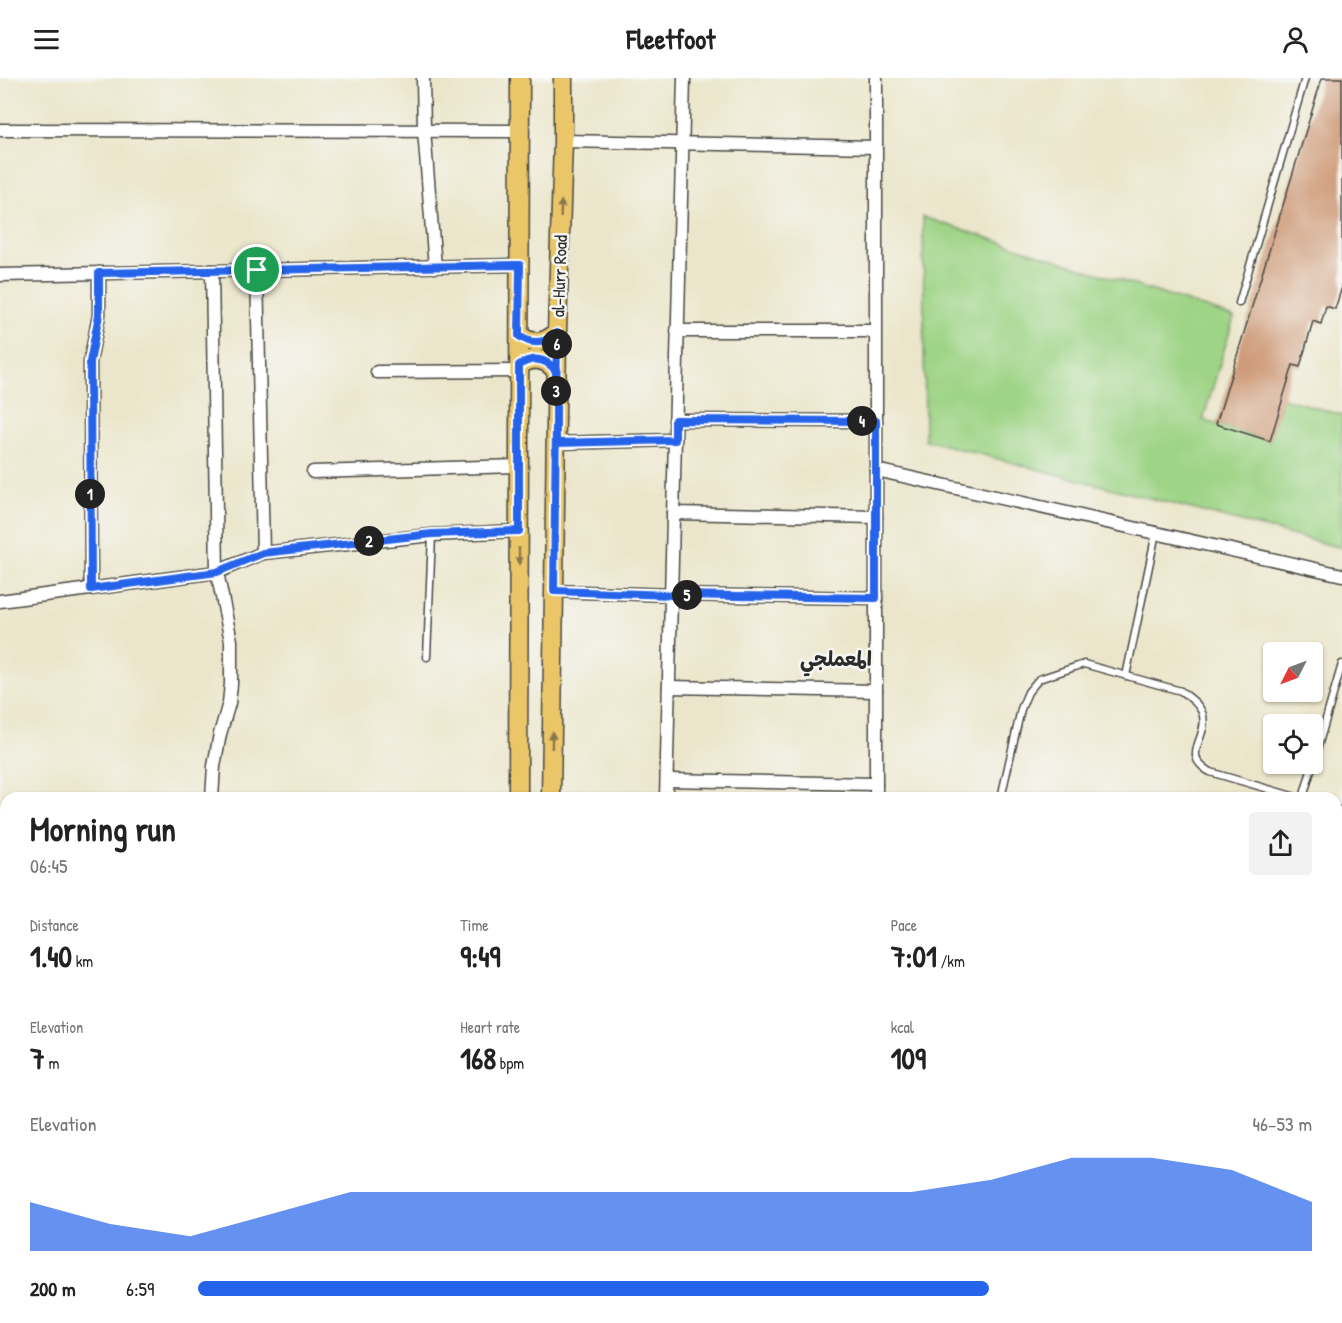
<!DOCTYPE html>
<html lang="en">
<head>
<meta charset="utf-8">
<style>
  :root { --surface:#fff; --page:#f2f2f2; --text:#222; --muted:#767676; --accent:#2563eb }
  body { margin:0; font-family:"Patrick Hand","Playpen Sans Arabic",sans-serif; background:var(--page); color:var(--text); height:100vh; display:flex; flex-direction:column; font-size:22px; white-space:nowrap }
  * { box-sizing:border-box; margin:0 }
  p { font-size:20px; color:var(--muted) }
  .icon { flex:none; width:33px; height:33px; fill:none; stroke:currentColor; stroke-width:2; stroke-linecap:round; stroke-linejoin:round }
  .map { position:relative; flex:1; overflow:hidden }
  .details { position:absolute; left:0px; top:714px; width:1342px; height:531px; display:flex; flex-direction:column; background:var(--surface); border-radius:18px 18px 0 0; box-shadow:0 2px 4px #0004 }
  .details>* { flex:none }
  .needle { width:39px; rotate:228deg }
  .buttons { position:absolute; left:1263px; top:564px; display:grid; gap:12px }
  .buttons a { display:grid; place-items:center; width:60px; height:60px; border-radius:6px; background:var(--surface); box-shadow:0 2px 4px #0004; font-size:30px }
  .pin { position:absolute; display:grid; place-items:center; width:51px; height:51px; color:#fff; margin:-26px; border:3px solid #fff; border-radius:50%; box-shadow:0 2px 6px #0007 }
  .km { position:absolute; width:30px; height:30px; margin:-15px; border-radius:50%; background:#222; color:#fff; font-size:16px; line-height:30px; text-align:center }
  .round { display:grid; place-items:center; flex:none; width:63px; height:63px; border-radius:6px; background:var(--page) }
  .overview { display:flex; align-items:center; justify-content:space-between; height:102px; padding:0 30px }
  h1 { font-size:33px; font-weight:800; line-height:45px }
  .metrics { display:grid; grid-template-columns:repeat(3,1fr); gap:9px; height:102px; padding:6px 30px }
  .metrics div { display:grid; align-content:center }
  .metrics b { font-size:30px; font-weight:800 }
  .metrics small { font-size:16px; font-weight:400 }
  .metrics p { font-size:16px }
  .chart { height:168px; padding:12px 30px }
  .chart p { display:flex; justify-content:space-between }
  .chart svg { width:100%; height:108px; margin-top:6px; fill:var(--accent); opacity:.7 }
  ul { padding:0 30px; list-style:none; font-size:20px }
  li { display:grid; grid-template-columns:96px 72px 1fr; align-items:center; height:45px }
  li i { height:15px; border-radius:8px; background:var(--accent) }
  header { display:flex; justify-content:space-between; align-items:center; height:78px; padding:0 30px; background:var(--surface); font-size:27px; font-weight:800 }
  .map>svg:first-child { display:block }
</style>
</head>
<body>
<header><svg class="icon" aria-label="menu" viewBox="0 0 24 24"><path d="M4 6h16M4 12h16M4 18h16"/></svg>Fleetfoot<svg class="icon" aria-label="person" viewBox="0 0 24 24"><circle cx="12" cy="8" r="4"/><path d="M4 21q1-7 8-7t8 7"/></svg></header>
<div class="map">
<svg width="1342" height="1245" viewBox="0 0 1342 1245">
  <rect width="100%" height="100%" fill="#f6f6f2"/>
  <filter id="ink" filterUnits="userSpaceOnUse"><feTurbulence type="fractalNoise" baseFrequency=".0167" numOctaves="2"/><feDisplacementMap in="SourceGraphic" scale="12" xChannelSelector="R" yChannelSelector="G"/><feConvolveMatrix kernelMatrix="1 2 1 2 8 2 1 2 1" color-interpolation-filters="sRGB"/></filter>
  <filter id="wash" filterUnits="userSpaceOnUse"><feTurbulence type="fractalNoise" baseFrequency=".008" numOctaves="4" result="noise"/><feDisplacementMap in="SourceGraphic" scale="24" xChannelSelector="R" yChannelSelector="G"/><feGaussianBlur stdDeviation="1.35" result="paint"/><feColorMatrix in="noise" values="0 0 0 0 0 0 0 0 0 0 0 0 0 0 0 0 0 1.4 0 .05"/><feComposite in="paint" operator="in"/></filter>
  <g filter="url(#wash)">
    <rect width="100%" height="100%" fill="#ebe6cb"/>
    <!-- green -->
    <g fill="#9ed486" stroke="#648058" stroke-width="1.5">
      <polygon points="923,139 1234,239 1203,342 1269,363 1283,320 1342,337 1342,470 925,362"/>
      <polygon points="1342,913 1342,960 1337,979 1337,932"/>
    </g>
    <g id="blocks">
      <!-- building -->
      <polygon fill="#cd9875" points="1322,0 1342,0 1342,209 1335,231 1326,228 1321,246 1313,243 1300,289 1293,287 1270,363 1216,346"/>
    </g>
  </g>
  <g filter="url(#ink)">
    <use href="#blocks" fill-opacity="0" stroke="#484743" stroke-width="1.5"/>
    <g fill="none" stroke-linecap="round" stroke-linejoin="round">
      <defs>
        <g id="lane">
          <polyline points="1239,225 1305,0"/>
          <polyline points="427,579 432,457"/>
          <polyline points="1126,598 1156,455"/>
          <path d="M 1001,720 L 1021,631 L 1028,614 L 1039,601 L 1084,586 L 1181,613 C 1189,619 1201,627 1203,638 C 1208,661 1180,677 1210,694 L 1299,720"/>
          <polyline points="1303,720 1342,586"/>
          <polyline points="1336,731 1342,733"/>
          <polyline points="1151,1245 1152,1239"/>
        </g>
        <g id="street">
          <polyline points="423,0 424,52 435,189"/>
          <polyline points="876,0 876,720"/>
          <polyline points="0,52 520,53"/>
          <polyline points="563,63 876,69"/>
          <polyline points="257,192 263,475"/>
          <polyline points="0,197 520,187"/>
          <polyline points="677,253 875,253"/>
          <polyline points="377,294 519,293"/>
          <polyline points="675,342 876,343"/>
          <polyline points="556,365 675,362"/>
          <polyline points="876,392 1342,497"/>
          <polyline points="313,394 519,388"/>
          <polyline points="673,435 876,439"/>
          <polyline points="91,511 90,284 99,237 99,195"/>
          <polyline points="554,513 671,517 876,520"/>
          <polyline points="0,523 217,494 263,475 432,457 519,453"/>
          <polyline points="669,609 876,613"/>
          <polyline points="667,702 876,706"/>
          <polyline points="212,720 214,688 220,656 229,625 231,606 231,563 217,494 212,193"/>
          <polyline points="666,720 684,0"/>
          <polyline points="0,925 6,924"/>
          <polyline points="1336,1014 1342,1016"/>
          <polyline points="0,1036 6,1038"/>
          <polyline points="0,1085 6,1085"/>
          <polyline points="0,1215 6,1215"/>
          <polyline points="138,1239 138,1245"/>
          <polyline points="357,1239 360,1245"/>
          <polyline points="378,1245 397,1243 516,1241"/>
        </g>
        <polyline id="secondary" points="697,1239 717,1245"/>
        <g id="primary">
          <path d="M 520,258 C 532,267 545,266 557,254"/>
          <path d="M 520,287 C 533,278 546,280 556,293"/>
          <polyline points="518,720 520,0"/>
          <polyline points="551,720 554,513 557,254 563,63 563,0"/>
          <polyline points="768,1239 788,1245"/>
          <polyline points="893,1239 914,1245"/>
          <polyline points="516,1245 516,1239"/>
          <polyline points="546,1245 546,1239"/>
          <polyline points="979,1245 980,1241"/>
        </g>
        <g id="highway">
          <polyline points="1336,898 1342,880"/>
          <polyline points="1336,1003 1342,985"/>
          <polyline points="1234,1245 1236,1239"/>
          <polyline points="1264,1245 1266,1239"/>
        </g>
      </defs>
      <!-- lane casing -->
      <use href="#lane" stroke="#484743" stroke-width="9"/>
      <!-- street casing -->
      <use href="#street" stroke="#484743" stroke-width="15"/>
      <!-- secondary casing -->
      <use href="#secondary" stroke="#484743" stroke-width="20"/>
      <!-- primary casing -->
      <use href="#primary" stroke="#484743" stroke-width="21"/>
      <!-- highway casing -->
      <use href="#highway" stroke="#484743" stroke-width="24"/>
      <!-- lane -->
      <use href="#lane" stroke="#fff" stroke-width="6"/>
      <!-- street -->
      <use href="#street" stroke="#fff" stroke-width="12"/>
      <!-- secondary -->
      <use href="#secondary" stroke="#f7e8c3" stroke-width="16"/>
      <!-- primary -->
      <use href="#primary" stroke="#eac669" stroke-width="18"/>
      <!-- highway -->
      <use href="#highway" stroke="#eac669" stroke-width="21"/>
    </g>
    <!-- one-way arrows -->
    <defs><path id="oneway-solid" d="M-6-.8H1V-3.2L6.5 0L1 3.2V.8H-6Z" transform="scale(1.5)"/></defs>
    <g fill="#8a784a">
      <use href="#oneway-solid" transform="translate(561 131) rotate(-88)"/>
      <use href="#oneway-solid" transform="translate(519 478) rotate(90)"/>
      <use href="#oneway-solid" transform="translate(552 662) rotate(-89)"/>
    </g>
  </g>
  <g fill="none" stroke-linecap="round" stroke-linejoin="round" filter="url(#ink)">
    <defs>
      <path id="route" d="M 257,192 L 99,195 L 99,237 L 90,284 L 91,511 L 217,494 L 263,475 L 432,456 L 519,453 L 519,287 C 533,278 546,280 556,293 L 556,365 L 675,362 L 675,342 L 876,343 L 876,520 L 671,517 L 554,513 L 557,255 C 545,266 532,267 519,258 L 520,187 L 257,192"/>
    </defs>
    <!-- route casing -->
    <use href="#route" stroke="#fff" stroke-width="12"/>
    <!-- route -->
    <use href="#route" stroke="#2563eb" stroke-width="8"/>
  </g>
  <g text-anchor="middle" dominant-baseline="central" stroke-width="5" stroke-linejoin="round" paint-order="stroke">
    <!-- street labels -->
    <g font-size="18" fill="#2b2b2b" stroke="#f6f6f2">
      <text transform="translate(559 198) rotate(-88)">al-Hurr Road</text>
    </g>
    <!-- neighbourhood labels -->
    <g font-size="20" font-weight="bold" fill="#2b2b2b" stroke="#f6f6f2">
      <text x="836" y="580">المعملجي</text>
    </g>
  </g>
</svg>
<div class="buttons">
<a><svg class="needle" viewBox="-14 -14 28 28"><path d="M0-13l5 13h-10z" fill="#e53935"/><path d="M0 13l5-13h-10z" fill="#767676"/></svg></a>
<a><svg class="icon" aria-label="locate" viewBox="0 0 24 24"><circle cx="12" cy="12" r="6"/><path d="M12 2v4M12 18v4M2 12h4M18 12h4"/></svg></a>
</div>
<div class="pin" style="left:257px;top:192px;background:#1e9e55"><svg class="icon" aria-label="arrive" viewBox="0 0 24 24"><path d="M6 21V4h12l-3 4 3 4H6"/></svg></div>
<b class="km" style="left:90px;top:416px">1</b>
<b class="km" style="left:369px;top:463px">2</b>
<b class="km" style="left:556px;top:313px">3</b>
<b class="km" style="left:862px;top:343px">4</b>
<b class="km" style="left:687px;top:517px">5</b>
<b class="km" style="left:557px;top:266px">6</b>
<section class="details">
<div class="overview"><div><h1>Morning run</h1><p>06:45</p></div><a class="round"><svg class="icon" aria-label="share" viewBox="0 0 24 24"><path d="M12 15V3M7 8l5-5 5 5M5 13v7h14v-7"/></svg></a></div>
<div class="metrics">
<div><p>Distance</p><b>1.40<small> km</small></b></div>
<div><p>Time</p><b>9:49</b></div>
<div><p>Pace</p><b>7:01<small> /km</small></b></div>
</div>
<div class="metrics">
<div><p>Elevation</p><b>7<small> m</small></b></div>
<div><p>Heart rate</p><b>168<small> bpm</small></b></div>
<div><p>kcal</p><b>109</b></div>
</div>
<div class="chart"><p><span>Elevation</span>46–53 m</p>
<svg viewBox="0 0 160 44" preserveAspectRatio="none"><path d="M0 44V24L10 33L20 38L30 29L40 20L50 20L60 20L70 20L80 20L90 20L100 20L110 20L120 15L130 6L140 6L150 11L160 24V44z"/></svg>
</div>
<ul>
<li><b>200 m</b>6:59<i style="width:71%"></i></li>
</ul>
</section>
</div>
</body>
</html>
